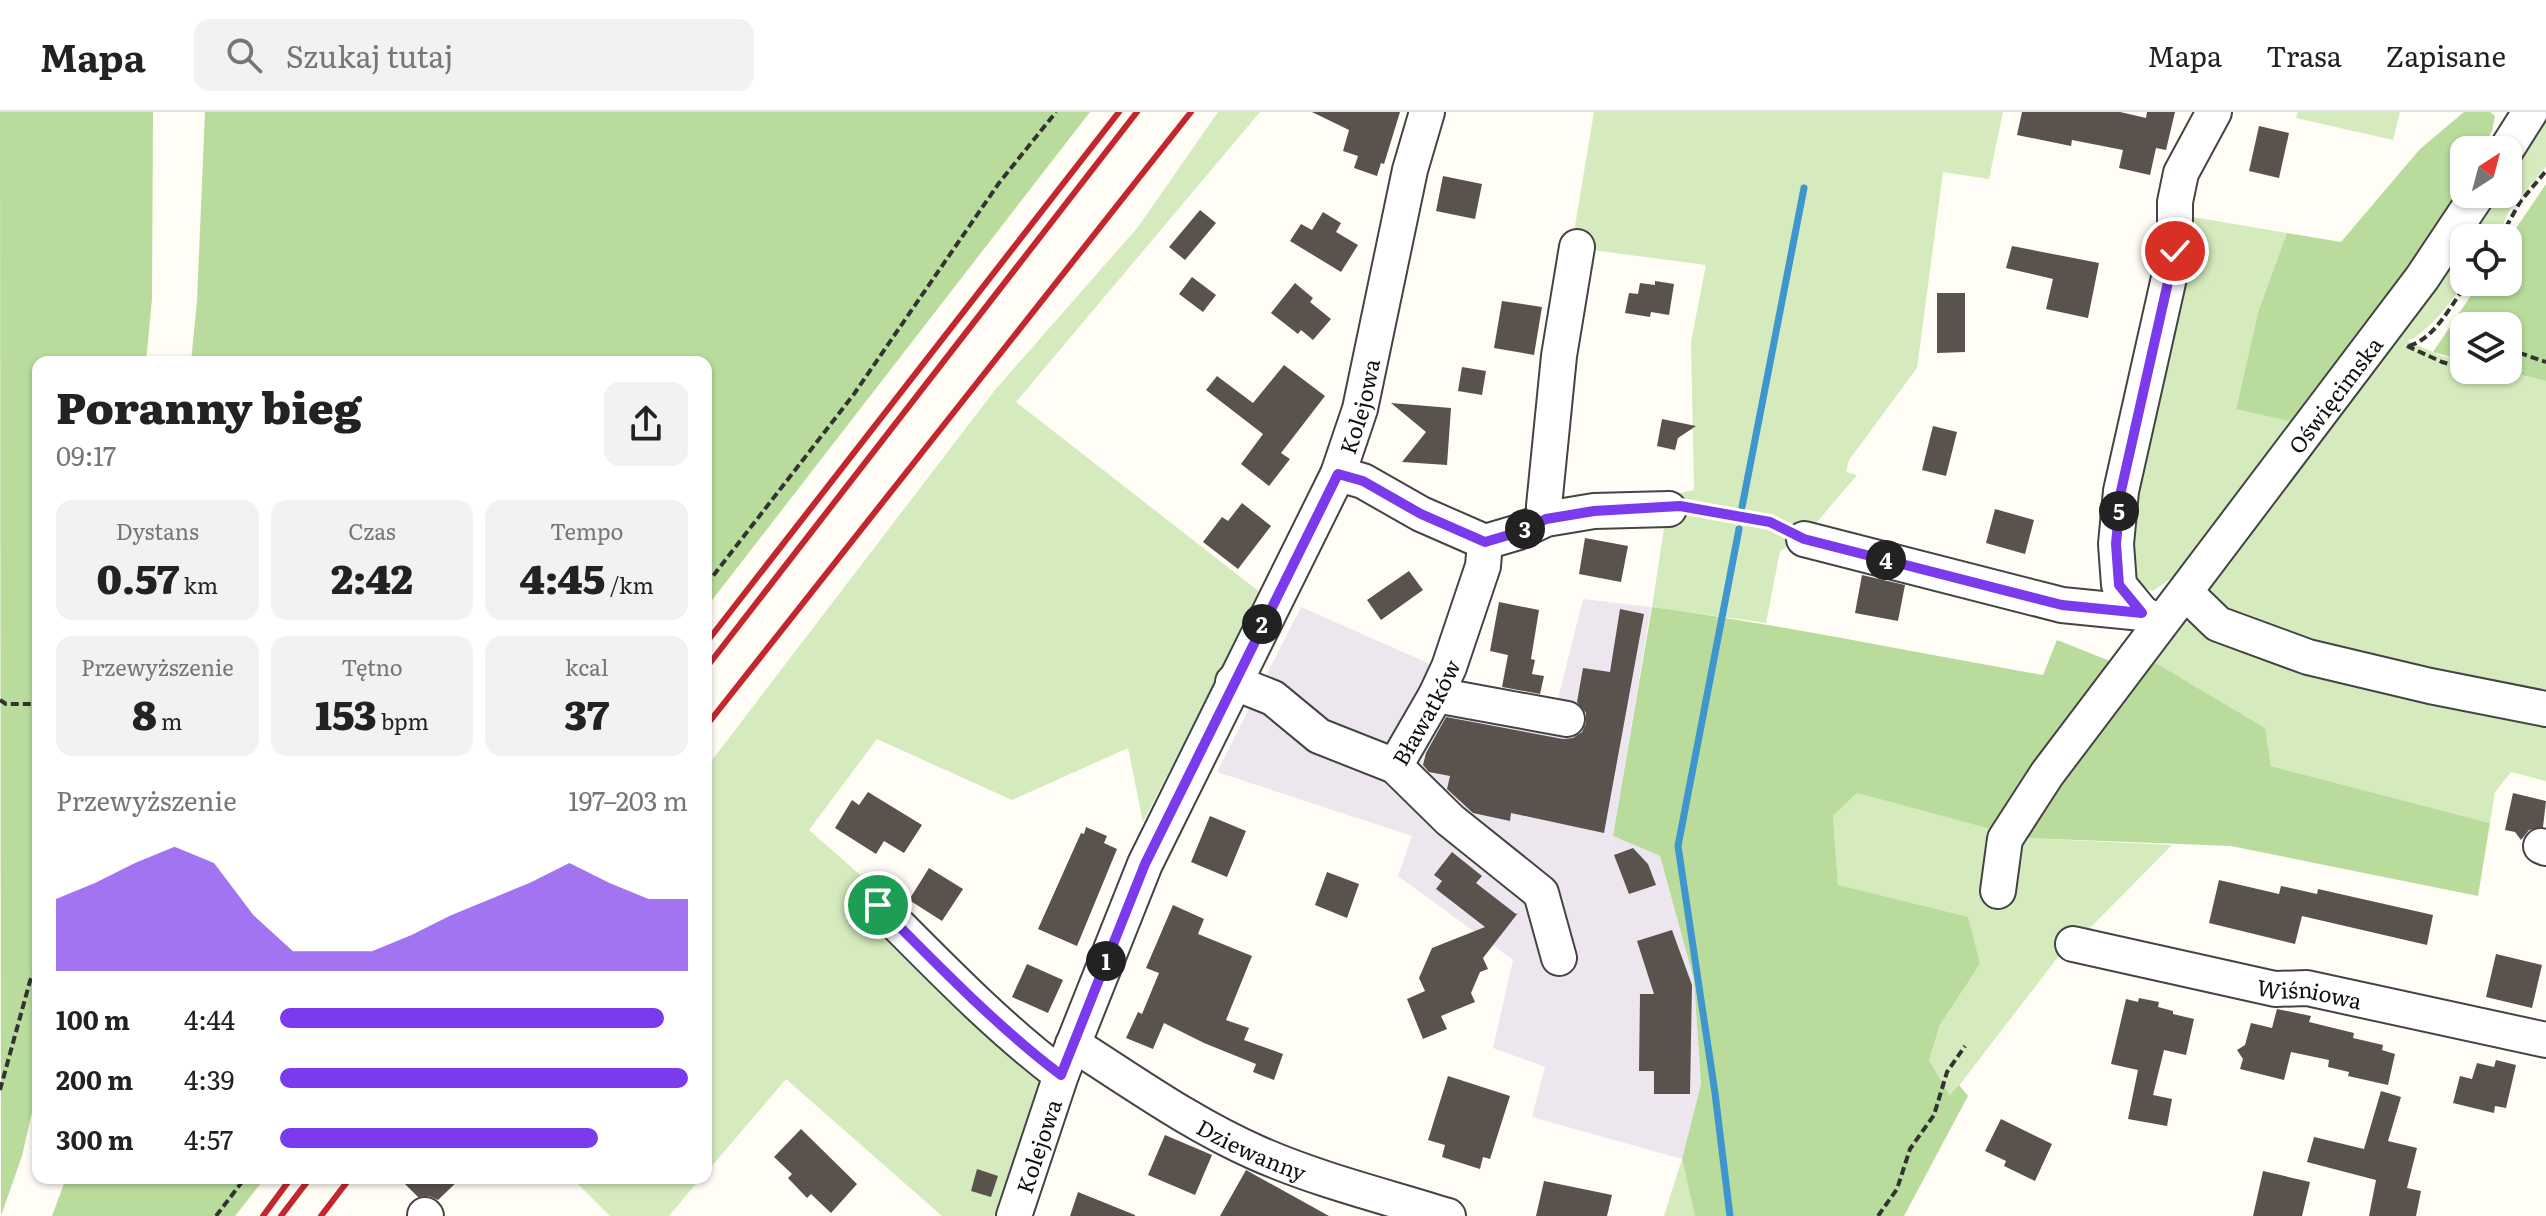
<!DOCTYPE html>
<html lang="pl">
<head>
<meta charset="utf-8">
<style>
  :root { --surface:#fff; --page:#f2f2f2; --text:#222; --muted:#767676; --line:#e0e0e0; --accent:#7c3aed }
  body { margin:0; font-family:Literata,serif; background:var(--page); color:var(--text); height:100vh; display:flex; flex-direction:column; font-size:30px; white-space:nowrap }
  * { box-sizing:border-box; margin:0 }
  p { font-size:26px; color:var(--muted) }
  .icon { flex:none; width:44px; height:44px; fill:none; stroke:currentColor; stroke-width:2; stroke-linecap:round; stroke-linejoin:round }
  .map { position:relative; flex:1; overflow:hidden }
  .sheet { position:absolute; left:32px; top:244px; width:680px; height:828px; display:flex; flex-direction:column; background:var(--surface); border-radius:16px; box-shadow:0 2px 6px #0004 }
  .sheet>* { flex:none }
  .needle { width:52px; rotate:36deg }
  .fabs { position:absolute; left:2450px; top:24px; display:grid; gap:16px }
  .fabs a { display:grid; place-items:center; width:72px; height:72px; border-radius:16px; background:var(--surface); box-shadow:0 2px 6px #0004; font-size:40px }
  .pin { position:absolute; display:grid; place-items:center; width:68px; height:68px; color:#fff; margin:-34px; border:4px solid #fff; border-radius:50%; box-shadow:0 2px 8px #0007 }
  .km { position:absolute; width:40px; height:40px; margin:-20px; border-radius:50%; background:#222; color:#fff; font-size:22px; line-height:40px; text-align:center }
  .round { display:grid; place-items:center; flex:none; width:84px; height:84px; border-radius:16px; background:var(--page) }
  .headline { display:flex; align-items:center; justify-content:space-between; height:136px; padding:0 24px }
  h1 { font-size:44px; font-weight:800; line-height:60px }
  .figures { display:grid; grid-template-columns:repeat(3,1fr); gap:12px; height:136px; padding:8px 24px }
  .figures div { display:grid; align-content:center; border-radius:16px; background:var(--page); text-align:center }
  .figures b { font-size:40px; font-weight:800 }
  .figures small { font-size:22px; font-weight:400 }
  .figures p { font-size:22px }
  .chart { height:224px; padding:16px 24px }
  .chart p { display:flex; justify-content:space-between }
  .chart svg { width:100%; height:144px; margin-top:8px; fill:var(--accent); opacity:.7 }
  ul { padding:0 24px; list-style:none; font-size:26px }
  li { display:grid; grid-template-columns:128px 96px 1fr; align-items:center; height:60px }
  li i { height:20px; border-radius:10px; background:var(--accent) }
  header { display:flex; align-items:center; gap:48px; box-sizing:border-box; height:112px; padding:0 40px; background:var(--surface); border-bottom:2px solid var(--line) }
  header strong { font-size:38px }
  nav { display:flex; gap:44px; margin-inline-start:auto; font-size:28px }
  .search { width:560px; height:72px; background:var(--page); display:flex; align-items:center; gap:20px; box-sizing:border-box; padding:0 28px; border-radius:16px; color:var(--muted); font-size:30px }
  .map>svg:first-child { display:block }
</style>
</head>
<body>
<header>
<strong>Mapa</strong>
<div class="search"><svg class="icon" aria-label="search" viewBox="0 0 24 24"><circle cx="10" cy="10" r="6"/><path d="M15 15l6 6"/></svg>Szukaj tutaj</div>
<nav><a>Mapa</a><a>Trasa</a><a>Zapisane</a></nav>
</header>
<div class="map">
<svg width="2546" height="1104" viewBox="0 0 2546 1104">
  <rect width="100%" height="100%" fill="#fffdf5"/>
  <!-- industrial -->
  <polygon fill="#eee6ef" points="1583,487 1651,495 1613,724 1660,744 1694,868 1701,972 1682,1047 1532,1005 1545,955 1493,936 1513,848 1398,764 1412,724 1217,660 1301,495 1437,555 1466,573 1556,595"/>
  <!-- green -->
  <g fill="#d5ebbd">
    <polygon points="1218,0 1260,0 1016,290 1261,481 1143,710 1128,636 1012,688 877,627 809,718 866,768 862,794 1048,971 1000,1104 942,1104 786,967 706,1061 706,656 995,278 1138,115"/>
    <polygon points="1594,0 2003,0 1989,67 1943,60 1917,256 1849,348 1846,360 1857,363 1805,424 1780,439 1766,511 1652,495 1669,383 1694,378 1691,230 1706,153 1584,137 1574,120"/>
    <polygon points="2298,0 2400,0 2393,28 2296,6"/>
    <path d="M 2546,3 L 2546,55 L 2509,99 L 2497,126 L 2464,126 C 2464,138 2468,159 2463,170 C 2457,186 2424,223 2408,229 L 2442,244 L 2464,249 L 2464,258 L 2500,258 L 2546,269 L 2546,587 L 2275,527 L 2201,484 L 2491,82 L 2508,82 L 2508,58 Z"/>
    <polygon points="2187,104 2287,121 2258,200 2236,296 2294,310 2199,447 2153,479 2138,475 2129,457 2131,379"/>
    <polygon points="2184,507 2243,536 2546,612 2546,669 2511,660 2495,680 2490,711 2271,654 2264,616 2149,547"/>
    <polygon points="1857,681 2025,726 2172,733 2086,820 2061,841 1951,984 1929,948 1940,913 1980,852 1838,773 1833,704"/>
    <polygon points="1682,1047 1695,1104 1664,1104"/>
    <polygon points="572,1066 701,1066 669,1104 610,1104"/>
  </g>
  <!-- forest -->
  <g fill="#b9dc9c">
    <polygon points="0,0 153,0 152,187 146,250 38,250 38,974 22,1044 1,1104"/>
    <polygon points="205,0 1090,0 706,496 706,250 191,250 197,189"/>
    <polygon points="2464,0 2490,0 2495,4 2492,19 2482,38 2464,38 2464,71 2425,143 2294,310 2236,297 2258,200 2287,121 2341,130 2420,37"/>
    <polygon points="2546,72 2546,269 2500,258 2508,258 2508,214 2464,214 2464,249 2433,240 2480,170 2508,170 2508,128"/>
    <path d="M 1652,495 C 1783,513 1912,540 2043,563 L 2057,528 L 2120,553 L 1998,719 L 1857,681 L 1833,704 L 1838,773 L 1968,805 L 1980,852 L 1940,913 L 1929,948 L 1950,983 L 1959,973 L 1968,984 L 1904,1104 L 1695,1104 L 1682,1047 L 1701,972 L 1694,868 L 1660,744 L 1613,724 Z"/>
    <polygon points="2149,547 2265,616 2271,654 2490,711 2478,784 2231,734 2025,726 2031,705"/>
    <polygon points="66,1066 265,1066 235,1104 52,1104"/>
  </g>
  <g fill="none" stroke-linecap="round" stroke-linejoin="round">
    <!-- stream -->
    <g stroke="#3f96cf" stroke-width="7">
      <polyline points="1742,395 1804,76"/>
      <polyline points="1730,1104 1715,981 1678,734 1739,417"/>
    </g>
  </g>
  <!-- building -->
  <g fill="#5a524d">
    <polygon points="1312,0 1400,0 1384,52 1381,51 1377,64 1354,56 1358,44 1343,39 1349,18"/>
    <polygon points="2022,0 2120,0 2146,6 2147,0 2175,0 2166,38 2156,36 2150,63 2119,56 2123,38 2072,28 2071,34 2017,23"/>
    <polygon points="2259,14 2289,21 2279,66 2249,59"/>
    <polygon points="1443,64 1482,72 1475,107 1436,99"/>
    <polygon points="1200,98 1216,111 1185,148 1169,135"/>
    <polygon points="1323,100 1341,111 1336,120 1358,133 1341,160 1290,129 1301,112 1312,118"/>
    <polygon points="2012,134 2099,151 2088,206 2046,197 2053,167 2006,156"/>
    <polygon points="1192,165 1216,183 1203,200 1179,182"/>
    <polygon points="1655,169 1674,172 1669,203 1651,200 1650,205 1625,201 1629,181 1638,182 1640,171 1655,173"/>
    <polygon points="1295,171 1313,186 1310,190 1331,207 1313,228 1301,218 1298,222 1271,201"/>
    <polygon points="1937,181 1965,181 1965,240 1937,241"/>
    <polygon points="1502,189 1542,195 1534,243 1494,236"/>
    <polygon points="1284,253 1325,284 1281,341 1290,347 1269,374 1241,352 1263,322 1206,278 1217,264 1253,291"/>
    <polygon points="1462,255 1486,259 1482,283 1458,279"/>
    <polygon points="1391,291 1451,296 1447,353 1402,350 1426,320"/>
    <polygon points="1662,307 1696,314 1678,326 1675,338 1657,334"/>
    <polygon points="1933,314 1957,320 1946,364 1922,358"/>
    <polygon points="1242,391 1271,414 1238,457 1203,430 1222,405 1228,409"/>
    <polygon points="1995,397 2034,408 2025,442 1986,431"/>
    <polygon points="1585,426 1628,434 1621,470 1579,462"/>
    <polygon points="1409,459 1423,478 1381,508 1367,488"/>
    <polygon points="1862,463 1905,473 1898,509 1855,501"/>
    <polygon points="1499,490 1539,498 1531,547 1535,548 1532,562 1544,564 1540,582 1502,575 1508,543 1490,539"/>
    <polygon points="1620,497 1644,502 1604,721 1511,701 1510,709 1473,701 1447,677 1450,664 1429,660 1423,653 1426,641 1446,605 1563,627 1573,626 1582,620 1586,611 1586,601 1577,590 1583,556 1610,560"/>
    <polygon points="868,680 922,713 904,741 884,729 876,742 835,716 852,688 859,693"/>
    <polygon points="2513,681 2546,689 2543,715 2529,718 2521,728 2515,720 2505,718"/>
    <polygon points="1210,704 1246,719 1227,765 1191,750"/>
    <polygon points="1086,715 1107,724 1104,731 1117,737 1077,834 1038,817 1081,721 1084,722"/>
    <polygon points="1633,736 1648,752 1656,773 1629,782 1614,743"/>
    <polygon points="1452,740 1482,764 1476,771 1516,802 1518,801 1483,846 1488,857 1480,860 1471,881 1475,890 1441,904 1447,917 1423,927 1407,887 1425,879 1419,866 1432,836 1485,815 1436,777 1442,769 1434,763"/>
    <polygon points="929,756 963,777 942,809 909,788"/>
    <polygon points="1327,760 1359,772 1347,806 1315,793"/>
    <polygon points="2219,768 2279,782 2281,774 2317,782 2318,777 2433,803 2427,833 2302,804 2295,832 2209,811"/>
    <polygon points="1173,793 1204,807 1198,822 1252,844 1226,908 1249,916 1244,928 1283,942 1274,968 1253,960 1256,952 1204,931 1164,911 1153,937 1126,926 1138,900 1142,902 1159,861 1146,856"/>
    <polygon points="1672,818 1692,873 1690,982 1654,982 1654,959 1639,959 1640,882 1654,882 1637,829"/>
    <polygon points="2496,842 2542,853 2532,896 2486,885"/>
    <polygon points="1027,852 1063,868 1048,901 1012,885"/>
    <polygon points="2139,886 2159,890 2158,895 2173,899 2173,902 2194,907 2186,943 2164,938 2153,983 2172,987 2167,1014 2128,1007 2138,958 2111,952 2126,887 2138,890"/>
    <polygon points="2277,897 2311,904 2309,910 2354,921 2353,926 2383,933 2382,938 2395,942 2388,973 2348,964 2349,960 2328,955 2329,948 2291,940 2284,968 2240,957 2243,947 2237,938 2245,933 2251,911 2272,916"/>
    <polygon points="2496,948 2516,953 2506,996 2495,994 2494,1001 2453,991 2460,964 2472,967 2477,951 2494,955"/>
    <polygon points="1448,964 1510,984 1490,1047 1483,1045 1480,1057 1442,1045 1445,1033 1428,1028"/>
    <polygon points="2381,979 2401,985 2388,1029 2417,1036 2407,1076 2421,1079 2416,1104 2369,1104 2376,1068 2307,1050 2314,1025 2364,1037"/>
    <polygon points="2001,1007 2052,1032 2035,1069 2004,1054 2006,1049 1985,1039"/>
    <polygon points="801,1017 857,1072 831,1101 811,1082 807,1086 788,1066 792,1062 774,1045"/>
    <polygon points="1165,1023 1212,1043 1195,1083 1148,1063"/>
    <polygon points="977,1057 998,1064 991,1085 971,1079"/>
    <polygon points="1246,1058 1329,1104 1220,1104"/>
    <polygon points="2263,1059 2310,1070 2302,1104 2253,1104"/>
    <polygon points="399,1066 461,1066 438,1088 429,1084 418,1085"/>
    <polygon points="1544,1069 1612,1083 1607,1104 1536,1104"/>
    <polygon points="1078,1080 1135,1103 1135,1104 1070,1104"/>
  </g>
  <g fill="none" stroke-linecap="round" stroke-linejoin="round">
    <defs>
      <g id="minor">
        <polyline points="2506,38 2530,0"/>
        <polyline points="1338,362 1363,369 1421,402 1485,430 1519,420 1546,407 1594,399 1669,397"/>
        <polyline points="1546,407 1544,394 1559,244 1577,135"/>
        <polyline points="1804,427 2062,493 2142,501 2151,506"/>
        <polyline points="2186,481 2218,512 2308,545 2430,574 2546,597"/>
        <polyline points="2142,501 2119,473 2116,432 2121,379 2175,139 2175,90 2181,61 2214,0"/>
        <polyline points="1233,570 1273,586 1319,624 1395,654 1450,708 1541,781 1559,846"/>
        <polyline points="1436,583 1567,607"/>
        <path id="s1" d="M 1395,654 L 1436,583 L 1449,555 L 1483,454 L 1485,430"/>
        <polyline points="2541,734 2546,736"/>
        <path id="s2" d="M 1998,779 L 2005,727 L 2047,662 L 2422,166 L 2478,82"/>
        <path d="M 878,793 C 937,852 995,913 1061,963"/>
        <path id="s3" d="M 2073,832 L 2275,877 L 2307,876 L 2546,928"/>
        <path id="s4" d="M 1073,932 C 1133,970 1191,1012 1257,1041 C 1318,1068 1384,1084 1448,1104"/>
        <polyline points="425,1103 426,1104"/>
        <path id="s5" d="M 1014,1104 L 1061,963 L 1145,752 L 1338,362 L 1360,297 L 1410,58 L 1427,0"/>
      </g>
    </defs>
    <!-- minor casing -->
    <use href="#minor" stroke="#444" stroke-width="38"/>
    <!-- path -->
    <g stroke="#333" stroke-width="4" stroke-dasharray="8 4" stroke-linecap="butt">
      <polyline points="2500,126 2520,90 2546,59"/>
      <polyline points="2407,234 2442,250 2464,256"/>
      <path d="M 2409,234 C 2436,226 2452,191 2468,170"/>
      <polyline points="2508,237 2546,250"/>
      <polyline points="1695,397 1770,410 1780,415"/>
      <polyline points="706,473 854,282 999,71 1056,0"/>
      <polyline points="0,588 6,592 38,592"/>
      <polyline points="0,978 30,869 38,854"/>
      <polyline points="216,1104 245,1066"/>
      <polyline points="1878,1104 1897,1077 1910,1037 1934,1003 1947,960 1965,934"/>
    </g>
    <!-- minor -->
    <use href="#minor" stroke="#fff" stroke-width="34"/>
    <!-- rail -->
    <g stroke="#c4262e" stroke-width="6">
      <polyline points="706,531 1119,0"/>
      <polyline points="706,556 1137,0"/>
      <polyline points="706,614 1191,0"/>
      <polyline points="263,1104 291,1066"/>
      <polyline points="281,1104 310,1066"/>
      <polyline points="321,1104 350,1066"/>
    </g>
  </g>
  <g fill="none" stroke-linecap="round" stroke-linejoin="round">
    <defs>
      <path id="route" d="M 878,793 C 937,852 995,913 1061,963 L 1145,752 L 1338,362 L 1363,369 L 1421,402 L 1485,430 L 1519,420 L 1546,407 L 1594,399 L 1680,394 L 1770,410 L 1804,427 L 2062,493 L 2142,501 L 2119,473 L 2116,432 L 2121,379 L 2175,139"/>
    </defs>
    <!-- route casing -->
    <use href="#route" stroke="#fff" stroke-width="16"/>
    <!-- route -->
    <use href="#route" stroke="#7c3aed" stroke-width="10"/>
  </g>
  <g text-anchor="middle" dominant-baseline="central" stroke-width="8" stroke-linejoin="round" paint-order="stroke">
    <!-- street labels -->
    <g font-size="22" fill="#111" stroke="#fff">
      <text stroke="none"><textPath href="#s2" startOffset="606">Oświęcimska</textPath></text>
      <text stroke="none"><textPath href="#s5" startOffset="882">Kolejowa</textPath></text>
      <text stroke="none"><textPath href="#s1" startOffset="62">Bławatków</textPath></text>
      <text stroke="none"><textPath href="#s3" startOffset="242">Wiśniowa</textPath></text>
      <text stroke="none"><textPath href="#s5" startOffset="74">Kolejowa</textPath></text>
      <text stroke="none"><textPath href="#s4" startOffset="208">Dziewanny</textPath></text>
    </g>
  </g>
</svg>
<div class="fabs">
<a><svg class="needle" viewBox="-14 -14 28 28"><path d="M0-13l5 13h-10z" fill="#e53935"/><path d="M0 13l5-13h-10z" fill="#767676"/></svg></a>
<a><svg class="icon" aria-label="locate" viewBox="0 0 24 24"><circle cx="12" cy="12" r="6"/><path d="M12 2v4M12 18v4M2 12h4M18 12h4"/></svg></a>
<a><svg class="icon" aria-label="layers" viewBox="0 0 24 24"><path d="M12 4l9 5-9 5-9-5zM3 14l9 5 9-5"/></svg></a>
</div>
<div class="pin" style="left:878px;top:793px;background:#1e9e55"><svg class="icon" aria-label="arrive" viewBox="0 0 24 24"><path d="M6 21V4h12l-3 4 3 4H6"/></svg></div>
<div class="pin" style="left:2175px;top:139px;background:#d93025"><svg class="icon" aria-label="check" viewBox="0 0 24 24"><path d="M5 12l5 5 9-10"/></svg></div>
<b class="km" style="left:1106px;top:849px">1</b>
<b class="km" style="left:1262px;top:512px">2</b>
<b class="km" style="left:1525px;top:417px">3</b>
<b class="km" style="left:1886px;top:448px">4</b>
<b class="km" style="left:2119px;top:399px">5</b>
<section class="sheet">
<div class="headline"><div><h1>Poranny bieg</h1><p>09:17</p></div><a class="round"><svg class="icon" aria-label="share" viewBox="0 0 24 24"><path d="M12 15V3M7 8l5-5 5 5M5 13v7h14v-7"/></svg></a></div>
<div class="figures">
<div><p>Dystans</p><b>0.57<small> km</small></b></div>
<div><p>Czas</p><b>2:42</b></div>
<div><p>Tempo</p><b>4:45<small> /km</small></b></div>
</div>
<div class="figures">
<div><p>Przewyższenie</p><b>8<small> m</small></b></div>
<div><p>Tętno</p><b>153<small> bpm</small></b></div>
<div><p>kcal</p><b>37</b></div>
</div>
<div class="chart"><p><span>Przewyższenie</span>197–203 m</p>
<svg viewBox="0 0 160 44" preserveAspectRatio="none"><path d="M0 44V22L10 17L20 11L30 6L40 11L50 27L60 38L70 38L80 38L90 33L100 27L110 22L120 17L130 11L140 17L150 22L160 22V44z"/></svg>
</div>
<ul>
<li><b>100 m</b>4:44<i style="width:94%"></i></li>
<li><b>200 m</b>4:39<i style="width:100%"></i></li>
<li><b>300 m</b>4:57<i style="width:78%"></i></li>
</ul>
</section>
</div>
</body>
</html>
